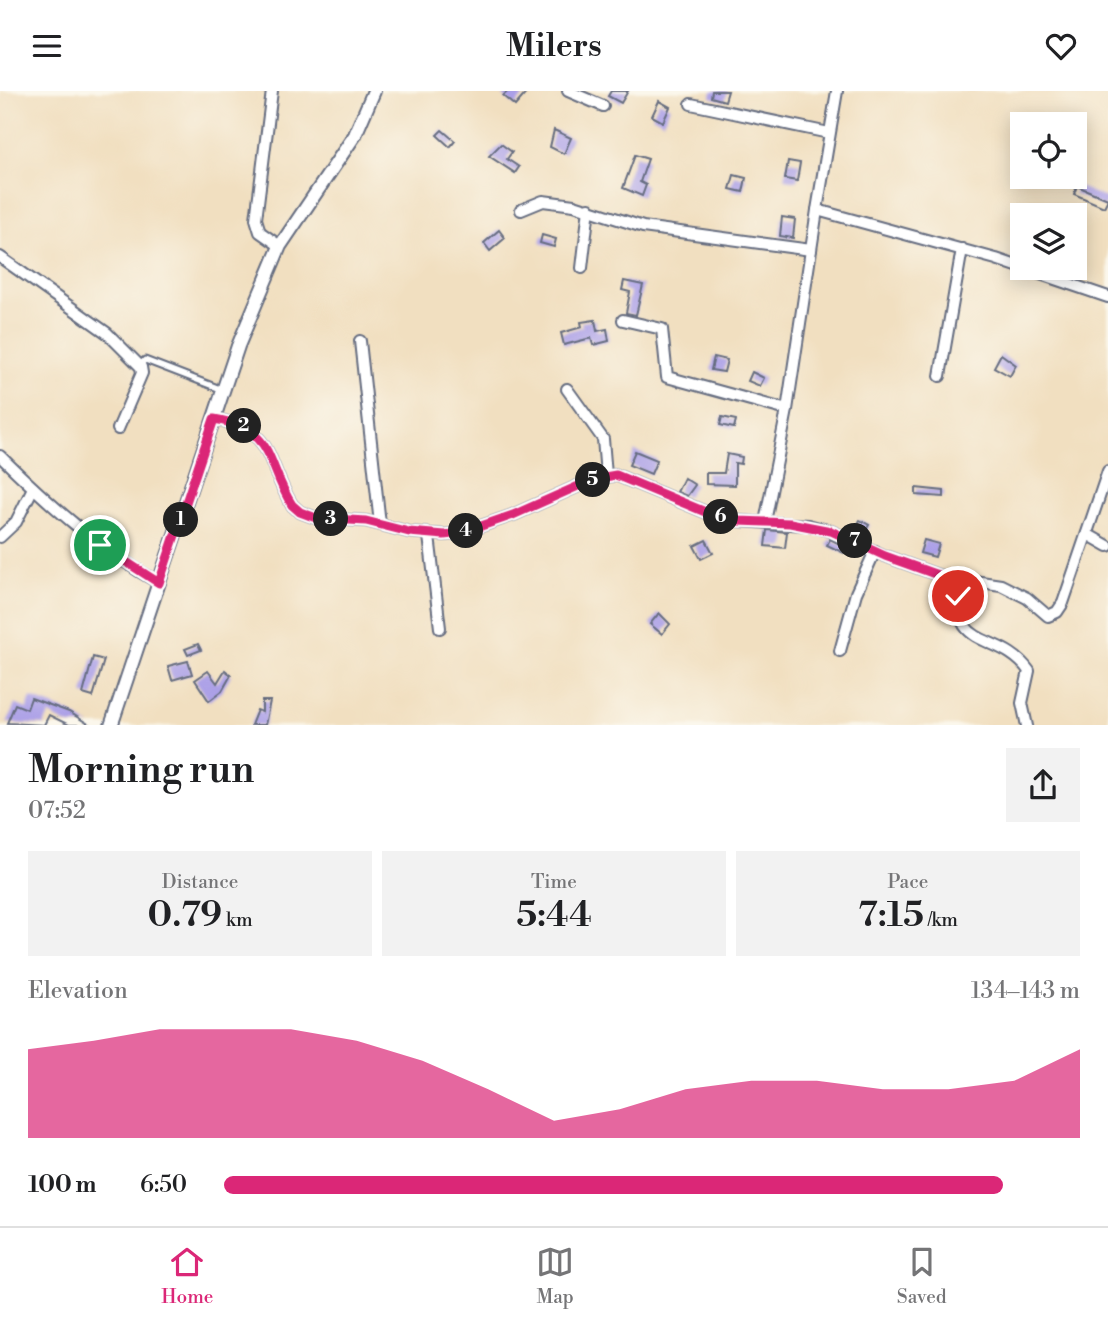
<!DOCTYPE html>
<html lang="en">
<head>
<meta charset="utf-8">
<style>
  :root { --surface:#fff; --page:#f2f2f2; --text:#202124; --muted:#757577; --line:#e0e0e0; --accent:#db2777 }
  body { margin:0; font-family:"Libre Bodoni",serif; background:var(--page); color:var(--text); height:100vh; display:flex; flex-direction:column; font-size:26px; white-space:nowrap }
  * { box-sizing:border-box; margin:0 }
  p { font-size:23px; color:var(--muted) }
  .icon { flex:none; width:38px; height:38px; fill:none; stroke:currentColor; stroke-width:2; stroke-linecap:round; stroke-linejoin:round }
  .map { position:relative; height:634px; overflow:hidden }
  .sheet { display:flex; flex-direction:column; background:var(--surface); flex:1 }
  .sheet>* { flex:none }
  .fabs { position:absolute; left:1010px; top:21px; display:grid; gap:14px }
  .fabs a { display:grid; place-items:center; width:77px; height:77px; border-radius:0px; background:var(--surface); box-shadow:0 4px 18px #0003; font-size:35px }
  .pin { position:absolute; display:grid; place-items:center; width:60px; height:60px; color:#fff; margin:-30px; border:4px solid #fff; border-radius:50%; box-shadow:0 2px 7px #0007 }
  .km { position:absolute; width:35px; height:35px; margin:-18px; border-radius:50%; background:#222; color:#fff; font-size:19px; line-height:35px; text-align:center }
  .round { display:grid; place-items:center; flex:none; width:74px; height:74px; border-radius:0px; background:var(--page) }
  .summary { display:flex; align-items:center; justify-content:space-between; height:119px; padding:0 28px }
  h1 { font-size:38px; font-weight:600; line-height:52px }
  .stats { display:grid; grid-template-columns:repeat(3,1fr); gap:10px; height:119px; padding:7px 28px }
  .stats div { display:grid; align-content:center; border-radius:0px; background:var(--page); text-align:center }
  .stats b { font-size:35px; font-weight:600 }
  .stats small { font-size:19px; font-weight:400 }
  .stats p { font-size:19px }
  .chart { height:196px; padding:14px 28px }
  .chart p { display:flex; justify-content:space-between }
  .chart svg { width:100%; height:126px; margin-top:7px; fill:var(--accent); opacity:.7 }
  ul { padding:0 28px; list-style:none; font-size:23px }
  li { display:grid; grid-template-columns:112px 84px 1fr; align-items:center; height:52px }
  li i { height:18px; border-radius:9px; background:var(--accent) }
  header { display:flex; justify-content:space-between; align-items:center; height:91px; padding:0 28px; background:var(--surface); font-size:32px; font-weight:600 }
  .dock { display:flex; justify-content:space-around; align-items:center; height:98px; border-top:2px solid var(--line); background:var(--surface); font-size:19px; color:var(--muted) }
  .dock a { display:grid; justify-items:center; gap:4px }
  .dock .active { color:var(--accent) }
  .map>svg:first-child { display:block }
</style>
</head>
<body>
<header><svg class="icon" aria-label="menu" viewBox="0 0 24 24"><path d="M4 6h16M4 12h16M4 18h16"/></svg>Milers<svg class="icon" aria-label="heart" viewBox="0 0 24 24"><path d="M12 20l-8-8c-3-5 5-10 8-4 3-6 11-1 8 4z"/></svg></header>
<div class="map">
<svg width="1108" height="635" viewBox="0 0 1108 635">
  <rect width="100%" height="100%" fill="#fbf7ec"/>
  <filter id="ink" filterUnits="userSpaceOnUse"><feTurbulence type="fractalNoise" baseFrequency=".0143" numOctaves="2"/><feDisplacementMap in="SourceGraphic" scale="14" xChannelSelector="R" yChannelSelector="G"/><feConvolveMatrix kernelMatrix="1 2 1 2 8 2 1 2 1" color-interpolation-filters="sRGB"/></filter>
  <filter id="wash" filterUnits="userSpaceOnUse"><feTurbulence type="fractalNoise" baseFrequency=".00686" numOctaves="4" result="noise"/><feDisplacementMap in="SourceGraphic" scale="28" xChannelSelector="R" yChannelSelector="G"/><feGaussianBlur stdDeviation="1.57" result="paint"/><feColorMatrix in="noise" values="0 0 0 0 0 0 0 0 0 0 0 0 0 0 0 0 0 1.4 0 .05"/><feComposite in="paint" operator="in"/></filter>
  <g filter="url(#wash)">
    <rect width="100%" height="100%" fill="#f1dfc0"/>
    <g id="blocks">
      <!-- building -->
      <g fill="#aa9fe7">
        <polygon points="508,0 528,0 515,15 503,5"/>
        <polygon points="611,0 628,0 621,12 608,5"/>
        <polygon points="712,0 728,0 725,10 711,6"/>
        <polygon points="659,10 670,16 663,31 652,25"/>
        <polygon points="442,39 455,50 450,56 437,44"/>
        <polygon points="554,39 571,47 564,63 550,56"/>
        <polygon points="501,53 512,61 507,68 519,76 515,82 489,65"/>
        <polygon points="635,64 648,68 640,91 646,94 642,105 623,97"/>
        <polygon points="788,70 800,72 797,90 785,88"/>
        <polygon points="734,84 746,87 743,101 730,98"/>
        <polygon points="1077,95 1108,108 1104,116 1074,103"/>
        <polygon points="782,126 795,128 793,147 780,145"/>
        <polygon points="499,139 505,147 490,160 484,152"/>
        <polygon points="542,144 556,148 554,156 540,152"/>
        <polygon points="624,190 643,194 636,224 626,222 630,201 622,199"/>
        <polygon points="595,229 597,240 607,238 609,250 593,254 591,247 564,254 561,242 582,236 581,231"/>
        <polygon points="1001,263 1016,274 1010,285 994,276"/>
        <polygon points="714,266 727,269 724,281 711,279"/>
        <polygon points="752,281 764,287 760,295 748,290"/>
        <polygon points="722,326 736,329 734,337 720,334"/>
        <polygon points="635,360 657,369 651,383 629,374"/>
        <polygon points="727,363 742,366 741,373 735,372 735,394 706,393 706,382 724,382"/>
        <polygon points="684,387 695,394 687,405 677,401"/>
        <polygon points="916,397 944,400 944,406 916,404"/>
        <polygon points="860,429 869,434 862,446 853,441"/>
        <polygon points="767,439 787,441 785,457 765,455"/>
        <polygon points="830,448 848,457 844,462 827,454"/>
        <polygon points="706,449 713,462 701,468 694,455"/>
        <polygon points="924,449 939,453 935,466 920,462"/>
        <polygon points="659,522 670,533 662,543 650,533"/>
        <polygon points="198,553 201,559 188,564 185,558"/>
        <polygon points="93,566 104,569 93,606 83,603"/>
        <polygon points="188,570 192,583 172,589 168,575"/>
        <polygon points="225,579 231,584 222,600 209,610 195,589 208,580 217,592"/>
        <polygon points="31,607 69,621 90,634 69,634 49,624 44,634 7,632 15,613 27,618"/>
        <polygon points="262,610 270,610 265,634 251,634 257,619 262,621"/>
      </g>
    </g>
  </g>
  <g filter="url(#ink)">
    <use href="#blocks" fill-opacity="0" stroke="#666d80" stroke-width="2"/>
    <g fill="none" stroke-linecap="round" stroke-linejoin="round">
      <defs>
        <polyline id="service" points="140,274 145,269 223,299"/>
        <g id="minor">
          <polyline points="272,0 256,128 260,141 280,155"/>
          <polyline points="568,0 603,15"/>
          <polyline points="837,0 817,119 996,168 1108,206"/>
          <polyline points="691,13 829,42"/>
          <polyline points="521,119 543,110 574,114 643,136 811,159"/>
          <polyline points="0,166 107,242 141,276 142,282 118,338"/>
          <polyline points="582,177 589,117"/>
          <polyline points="623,229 662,238 667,286 787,319"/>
          <polyline points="360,250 380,433"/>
          <polyline points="940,285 962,158"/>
          <polyline points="567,298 603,348 606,384"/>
          <path d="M 214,328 C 277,339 264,369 292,414 L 300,421 L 316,427 L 366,430 L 409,441 L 444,444 L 461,442 L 513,424 L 594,388 L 616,384 L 715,425 L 739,430 L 808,434 L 831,440 L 885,465 L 960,492 L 974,490 L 1001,494 L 1027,507 L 1048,525 L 1057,521 L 1063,512 L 1108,380"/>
          <path d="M 0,365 C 49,413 99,458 159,492"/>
          <polyline points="765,431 787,319 817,119"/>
          <polyline points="1087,443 1108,455"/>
          <polyline points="429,445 440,537"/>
          <polyline points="0,446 16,431 33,397"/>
          <path d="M 960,492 C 948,562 1000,539 1029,580 L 1022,612 L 1027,635"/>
          <polyline points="840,560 856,502 875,460"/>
        </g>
        <polyline id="tertiary" points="111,635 238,255 280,155 355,44 374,0"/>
      </defs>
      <!-- service casing -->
      <use href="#service" stroke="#666d80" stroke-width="9"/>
      <!-- minor casing -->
      <use href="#minor" stroke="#666d80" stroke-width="14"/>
      <!-- tertiary casing -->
      <use href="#tertiary" stroke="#666d80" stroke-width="16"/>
      <!-- service -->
      <use href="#service" stroke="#fff" stroke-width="5"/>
      <!-- minor -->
      <use href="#minor" stroke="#fff" stroke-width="10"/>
      <!-- tertiary -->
      <use href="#tertiary" stroke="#fff" stroke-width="12"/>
    </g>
  </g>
  <g fill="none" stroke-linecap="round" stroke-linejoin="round" filter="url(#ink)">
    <defs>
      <path id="route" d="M 100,454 L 159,492 L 214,328 C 277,339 264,369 292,414 L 300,421 L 316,427 L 366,430 L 409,441 L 444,444 L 461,442 L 513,424 L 594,388 L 616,384 L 715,425 L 739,430 L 790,432 L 831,440 L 885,465 L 960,492 L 958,505"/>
    </defs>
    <!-- route casing -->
    <use href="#route" stroke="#fff" stroke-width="14"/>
    <!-- route -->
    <use href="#route" stroke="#db2777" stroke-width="9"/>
  </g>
</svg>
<div class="fabs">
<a><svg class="icon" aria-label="locate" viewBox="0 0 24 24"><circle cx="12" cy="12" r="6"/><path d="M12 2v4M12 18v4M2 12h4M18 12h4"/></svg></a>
<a><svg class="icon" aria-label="layers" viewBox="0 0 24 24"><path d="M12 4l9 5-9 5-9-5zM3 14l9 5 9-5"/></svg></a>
</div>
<div class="pin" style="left:100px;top:454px;background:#1e9e55"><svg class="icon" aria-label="arrive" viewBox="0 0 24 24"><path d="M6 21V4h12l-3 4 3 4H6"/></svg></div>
<div class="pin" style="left:958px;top:505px;background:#d93025"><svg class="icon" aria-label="check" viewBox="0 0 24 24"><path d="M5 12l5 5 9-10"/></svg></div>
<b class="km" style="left:181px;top:429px">1</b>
<b class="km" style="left:244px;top:335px">2</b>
<b class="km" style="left:331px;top:428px">3</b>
<b class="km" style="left:466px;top:440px">4</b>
<b class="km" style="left:593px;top:389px">5</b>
<b class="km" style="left:721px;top:426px">6</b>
<b class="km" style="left:855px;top:450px">7</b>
</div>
<section class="sheet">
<div class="summary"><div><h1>Morning run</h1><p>07:52</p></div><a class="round"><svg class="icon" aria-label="share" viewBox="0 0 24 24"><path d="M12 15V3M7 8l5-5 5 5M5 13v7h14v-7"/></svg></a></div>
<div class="stats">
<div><p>Distance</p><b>0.79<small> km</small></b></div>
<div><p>Time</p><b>5:44</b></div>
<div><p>Pace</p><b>7:15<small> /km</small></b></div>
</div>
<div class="chart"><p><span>Elevation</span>134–143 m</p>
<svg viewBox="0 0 160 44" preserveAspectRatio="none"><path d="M0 44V13L10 10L20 6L30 6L40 6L50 10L60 17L70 27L80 38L90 34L100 27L110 24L120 24L130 27L140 27L150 24L160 13V44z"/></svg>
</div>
<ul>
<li><b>100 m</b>6:50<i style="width:91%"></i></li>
</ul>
</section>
<nav class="dock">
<a class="active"><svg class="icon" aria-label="home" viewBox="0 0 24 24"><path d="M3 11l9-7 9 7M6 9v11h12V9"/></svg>Home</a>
<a><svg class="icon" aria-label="map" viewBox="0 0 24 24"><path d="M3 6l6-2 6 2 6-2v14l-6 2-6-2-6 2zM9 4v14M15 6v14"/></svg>Map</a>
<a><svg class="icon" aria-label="saved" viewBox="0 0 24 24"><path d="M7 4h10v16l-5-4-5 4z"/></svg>Saved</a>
</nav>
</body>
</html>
